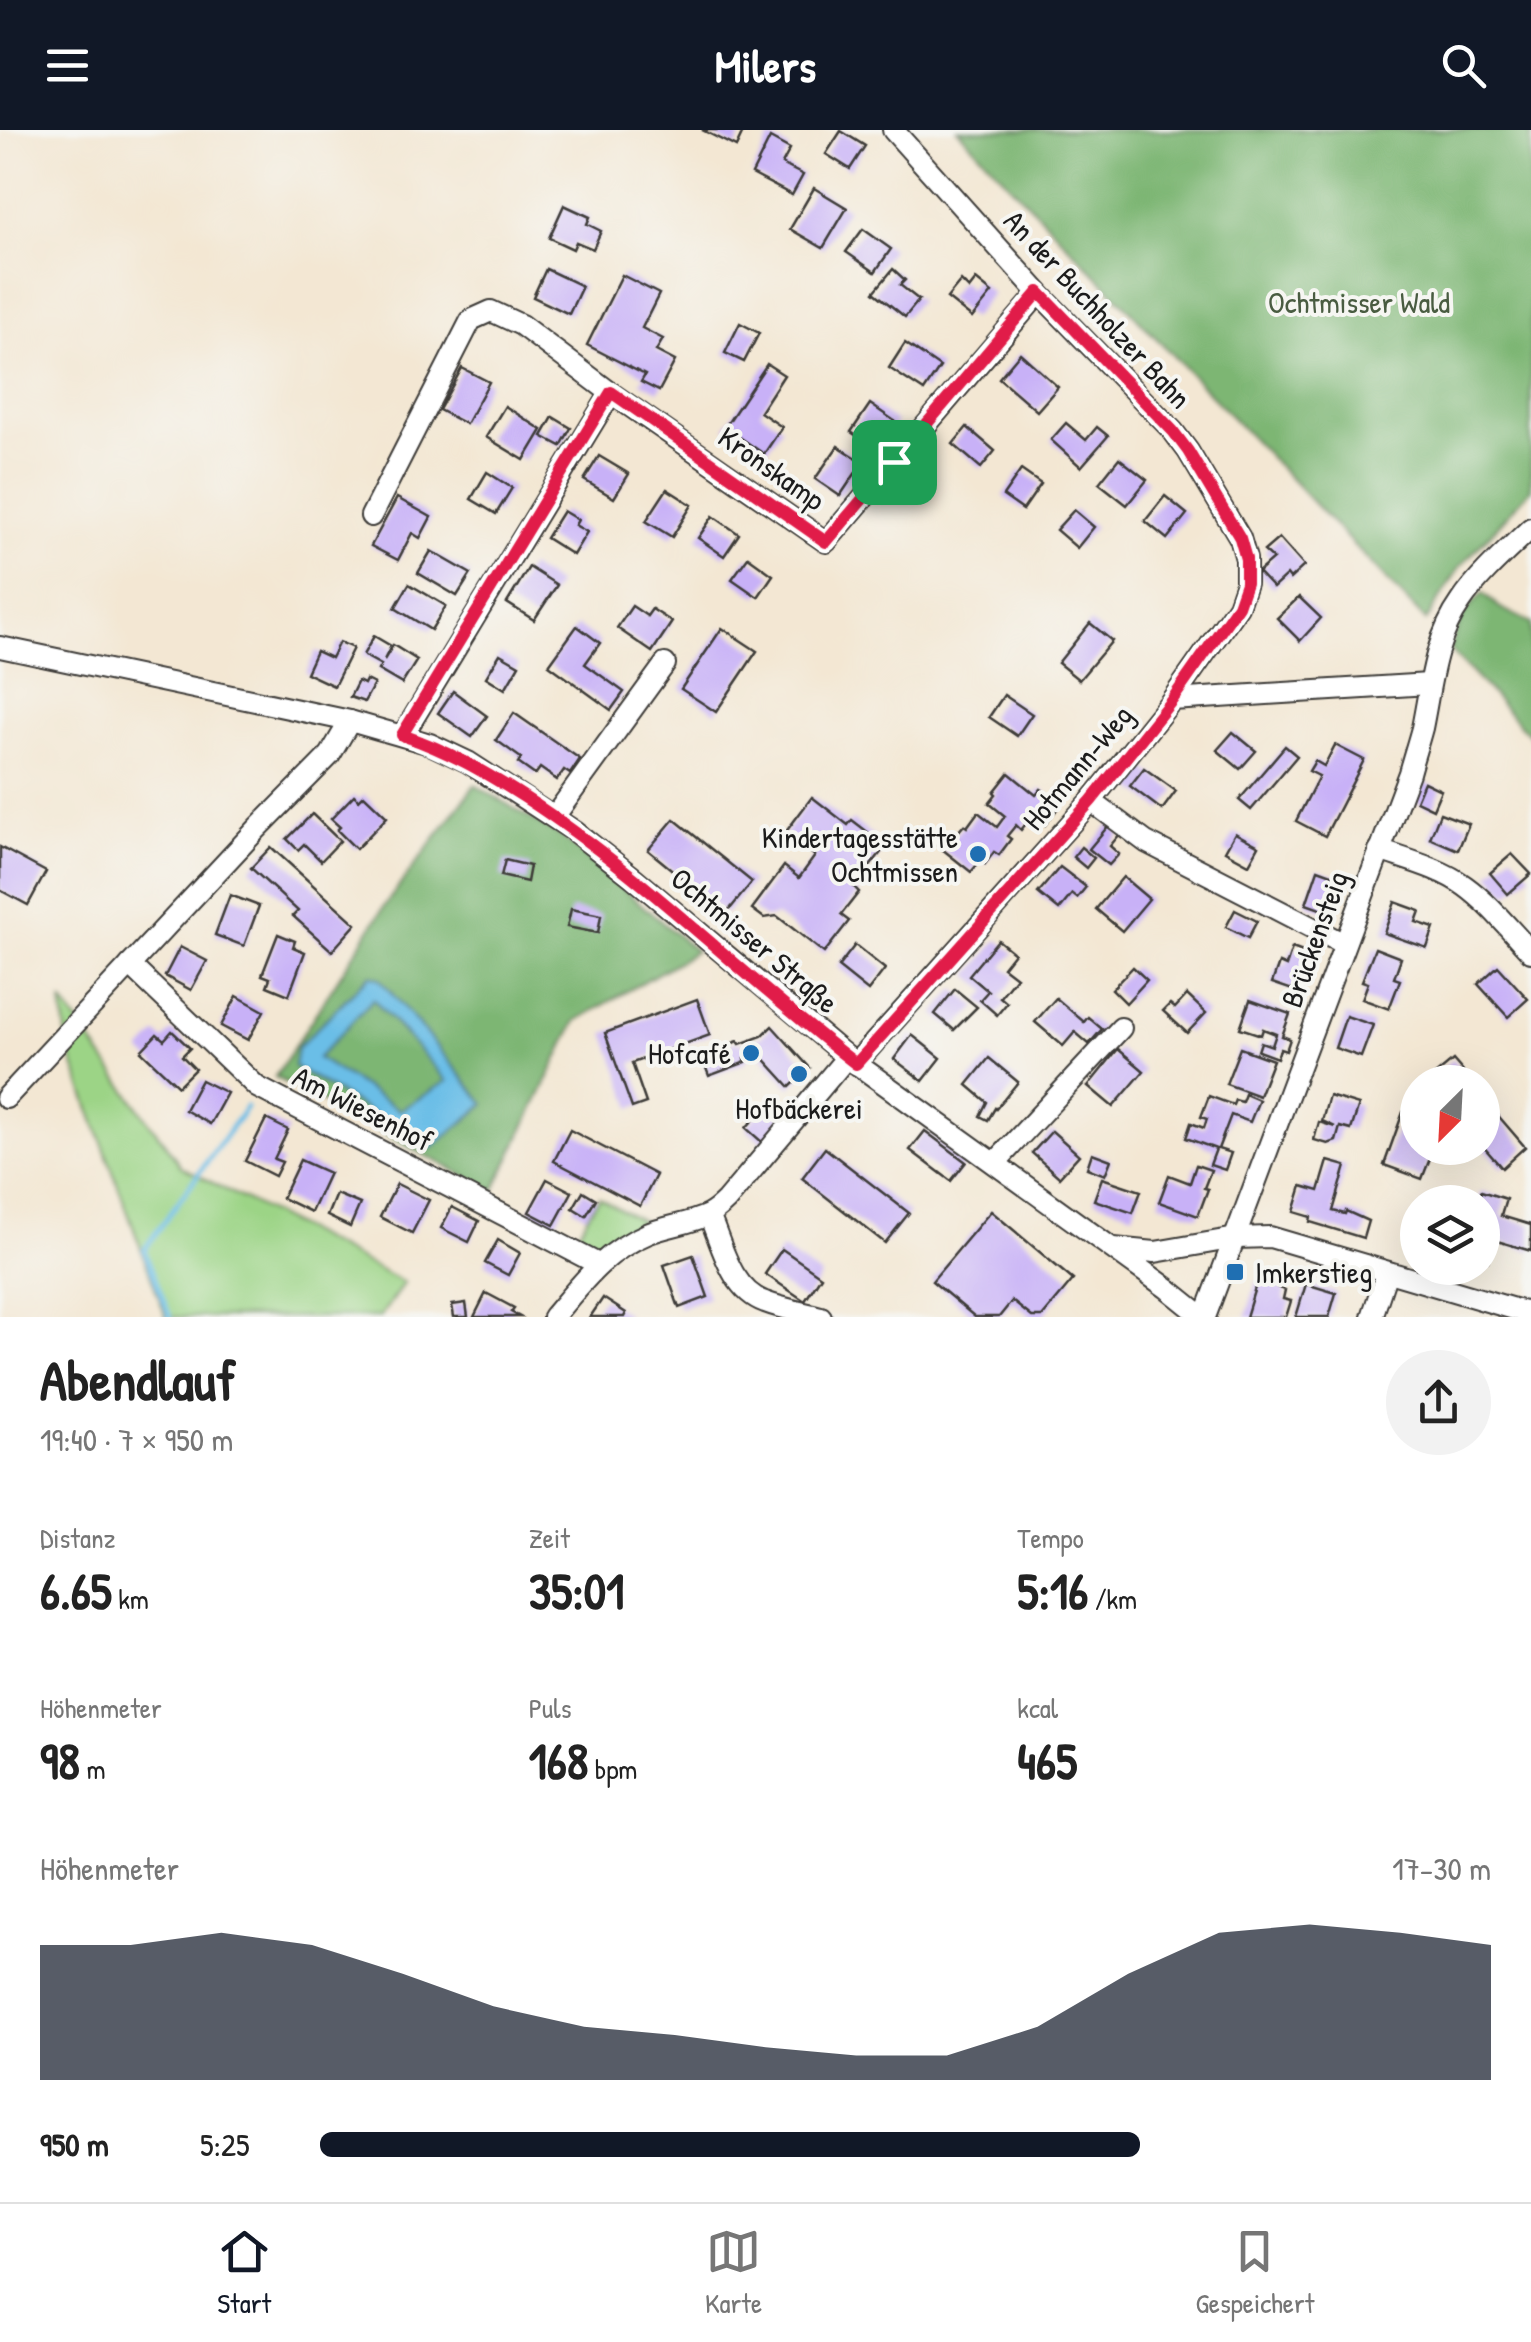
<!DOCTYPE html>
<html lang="de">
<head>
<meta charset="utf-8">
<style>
  :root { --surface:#fff; --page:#f2f2f2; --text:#222; --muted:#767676; --line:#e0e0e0; --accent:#111827 }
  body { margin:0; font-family:"Patrick Hand",sans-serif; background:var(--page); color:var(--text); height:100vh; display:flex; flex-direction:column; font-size:38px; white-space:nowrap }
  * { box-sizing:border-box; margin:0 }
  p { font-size:32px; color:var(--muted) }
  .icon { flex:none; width:55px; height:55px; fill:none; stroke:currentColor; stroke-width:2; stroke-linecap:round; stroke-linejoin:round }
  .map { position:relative; height:1187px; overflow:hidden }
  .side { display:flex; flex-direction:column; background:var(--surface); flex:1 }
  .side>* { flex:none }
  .needle { width:65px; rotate:204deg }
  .tools { position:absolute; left:1400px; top:935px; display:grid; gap:20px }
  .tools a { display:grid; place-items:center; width:100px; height:100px; border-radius:50%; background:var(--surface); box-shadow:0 10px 40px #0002; font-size:50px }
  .pin { position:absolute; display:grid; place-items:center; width:85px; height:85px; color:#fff; margin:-42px; border-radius:20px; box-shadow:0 5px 15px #0006 }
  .round { display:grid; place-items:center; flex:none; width:105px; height:105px; border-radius:52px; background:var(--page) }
  .headline { display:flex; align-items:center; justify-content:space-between; height:170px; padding:0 40px }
  h1 { font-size:55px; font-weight:700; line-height:75px }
  .figures { display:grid; grid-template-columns:repeat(3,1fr); gap:15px; height:170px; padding:10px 40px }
  .figures div { display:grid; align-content:center }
  .figures b { font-size:50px; font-weight:700 }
  .figures small { font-size:28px; font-weight:400 }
  .figures p { font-size:28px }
  .chart { height:280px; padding:20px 40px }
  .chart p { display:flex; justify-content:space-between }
  .chart svg { width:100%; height:180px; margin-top:10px; fill:var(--accent); opacity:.7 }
  ul { padding:0 40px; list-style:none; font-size:32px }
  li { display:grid; grid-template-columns:160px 120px 1fr; align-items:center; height:75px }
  li i { height:25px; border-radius:12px; background:var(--accent) }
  header { display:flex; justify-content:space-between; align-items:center; height:130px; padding:0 40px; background:var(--accent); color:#fff; font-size:45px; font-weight:700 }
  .tabs { display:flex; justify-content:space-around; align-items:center; height:140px; border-top:2px solid var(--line); background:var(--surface); font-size:28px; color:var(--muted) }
  .tabs a { display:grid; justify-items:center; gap:5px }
  .tabs .active { color:var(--accent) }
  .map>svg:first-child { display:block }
</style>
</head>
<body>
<header><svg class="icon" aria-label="menu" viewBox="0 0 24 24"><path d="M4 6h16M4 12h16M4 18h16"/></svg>Milers<svg class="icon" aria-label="search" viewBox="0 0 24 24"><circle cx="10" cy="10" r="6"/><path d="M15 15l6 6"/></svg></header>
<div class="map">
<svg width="1531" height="1187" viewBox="0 0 1531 1187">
  <rect width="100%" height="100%" fill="#f6f6f2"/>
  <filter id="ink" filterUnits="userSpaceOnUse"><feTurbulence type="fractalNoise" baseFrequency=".01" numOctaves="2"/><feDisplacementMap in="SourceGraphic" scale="20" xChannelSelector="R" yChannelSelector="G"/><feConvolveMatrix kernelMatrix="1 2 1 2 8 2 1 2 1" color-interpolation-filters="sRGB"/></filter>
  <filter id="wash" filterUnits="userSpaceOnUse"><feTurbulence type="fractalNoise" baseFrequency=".0048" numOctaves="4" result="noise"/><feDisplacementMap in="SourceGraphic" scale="40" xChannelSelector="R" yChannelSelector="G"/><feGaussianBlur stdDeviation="2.25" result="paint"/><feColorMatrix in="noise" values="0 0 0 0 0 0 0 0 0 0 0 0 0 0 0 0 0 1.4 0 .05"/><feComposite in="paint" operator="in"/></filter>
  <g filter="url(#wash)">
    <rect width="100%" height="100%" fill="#f3e7d3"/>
    <!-- green -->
    <g fill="#9cd486" stroke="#5c7851" stroke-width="2.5">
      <polygon points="62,871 181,1036 404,1153 380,1187 166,1187 68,919"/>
      <polygon points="599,1067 643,1092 591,1120 574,1109"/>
    </g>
    <!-- forest -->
    <g fill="#7db673" stroke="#4c6948" stroke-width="2.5">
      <polygon points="958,0 1531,0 1531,359 1459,438 1426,491"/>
      <polygon points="1483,463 1499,477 1531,493 1531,606 1449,519 1464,483"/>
      <polygon points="475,655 562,707 696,821 576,891 494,1061 275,947 388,771"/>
    </g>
    <!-- water -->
    <path fill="#6bbee7" stroke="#446d82" stroke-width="2.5" fill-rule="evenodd" d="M 370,845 L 379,848 L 485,974 L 431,1019 L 294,936 L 297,918 ZM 373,869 L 447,951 L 400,980 L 318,928 Z"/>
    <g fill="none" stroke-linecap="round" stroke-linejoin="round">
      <!-- stream -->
      <polyline stroke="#6bbee7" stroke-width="5" points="170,1187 144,1120 246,977"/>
    </g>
    <g id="blocks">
      <!-- building -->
      <g fill="#c8b1f7">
        <polygon points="702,0 744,0 736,17"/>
        <polygon points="841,1 865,16 850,39 826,24"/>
        <polygon points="770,8 790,19 782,34 803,45 792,65 752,44"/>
        <polygon points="814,58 847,78 823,118 790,99"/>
        <polygon points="564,75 590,87 587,94 601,101 593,119 576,112 573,119 549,108"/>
        <polygon points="863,99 891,119 875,142 846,122"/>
        <polygon points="546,139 582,156 569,184 533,167"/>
        <polygon points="893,139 905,150 900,155 919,170 905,187 874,162"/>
        <polygon points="622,145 659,164 642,198 663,209 656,221 675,231 659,261 641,252 645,245 587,215"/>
        <polygon points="976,150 992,163 972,188 947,168 961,151 969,159"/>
        <polygon points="740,193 759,203 744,232 725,223"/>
        <polygon points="905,213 940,237 924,261 889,238"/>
        <polygon points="1020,223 1058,257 1037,281 999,248"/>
        <polygon points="767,234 784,245 760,282 782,297 764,324 725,297"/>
        <polygon points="462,238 489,252 466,294 439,280"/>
        <polygon points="870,274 896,292 877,320 851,302"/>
        <polygon points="505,276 542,300 524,330 486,307"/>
        <polygon points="553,287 571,298 561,316 542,306"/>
        <polygon points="1066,293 1086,310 1097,297 1108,306 1081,337 1051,310"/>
        <polygon points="967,297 995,321 981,338 953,314"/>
        <polygon points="838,316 863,332 840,366 815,349"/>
        <polygon points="599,326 629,344 614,368 584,350"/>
        <polygon points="1119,328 1147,350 1127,375 1099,353"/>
        <polygon points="1021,340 1041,354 1023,380 1003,366"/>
        <polygon points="487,342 512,358 496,384 471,369"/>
        <polygon points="667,359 692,375 672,407 646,391"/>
        <polygon points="1165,366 1187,384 1167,409 1145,391"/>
        <polygon points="397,368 431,387 420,408 412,403 398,430 371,416"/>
        <polygon points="1074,380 1094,397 1077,418 1056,400"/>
        <polygon points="563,381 578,390 575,395 587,402 573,425 546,408"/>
        <polygon points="713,386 739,404 724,426 698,408"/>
        <polygon points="1279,408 1304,436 1290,449 1287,445 1273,458 1258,442 1273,429 1264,421"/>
        <polygon points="431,421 471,444 457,466 418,443"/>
        <polygon points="748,427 773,445 758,467 732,449"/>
        <polygon points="529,437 557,455 534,490 507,473"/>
        <polygon points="409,454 446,476 431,500 395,478"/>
        <polygon points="1299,467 1321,488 1300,511 1277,488"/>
        <polygon points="632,476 647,486 652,479 672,492 652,522 617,498"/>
        <polygon points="1090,493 1112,511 1079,550 1058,533"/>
        <polygon points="577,496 600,513 585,534 624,562 611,580 549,535"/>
        <polygon points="722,498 757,521 716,582 681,559"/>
        <polygon points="374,506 391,516 384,530 393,515 417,530 402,554 378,540 381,535 363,525"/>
        <polygon points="339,512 353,518 334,556 306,543 316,521 331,528"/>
        <polygon points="500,524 519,535 505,559 486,547"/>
        <polygon points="366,550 374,554 364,572 350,567 358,551 364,554"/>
        <polygon points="453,561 487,586 472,607 438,583"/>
        <polygon points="1004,565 1032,584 1017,606 989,587"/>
        <polygon points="514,583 580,629 570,644 564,640 557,650 540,638 535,645 518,633 521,628 496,610"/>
        <polygon points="1233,602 1256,621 1240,639 1217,620"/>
        <polygon points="1335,615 1364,630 1325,706 1296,691 1319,646 1309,641 1315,631 1324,636"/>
        <polygon points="1285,616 1297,626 1251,680 1239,670"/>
        <polygon points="1144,638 1176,661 1162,680 1130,656"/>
        <polygon points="1009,643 1036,665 1041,659 1061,674 1045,695 1033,685 1021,700 1016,695 1007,706 1011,709 999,725 994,722 985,734 981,730 971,742 937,715 947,703 953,708 964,695 967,697 978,682 997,697 1005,686 989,673 996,664 994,662"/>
        <polygon points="1424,652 1441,660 1433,679 1416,671"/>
        <polygon points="354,665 359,670 364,665 387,687 356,719 337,700 340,697 331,689"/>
        <polygon points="812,667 848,695 852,690 886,716 854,757 859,762 841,785 849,791 824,823 777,786 764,788 752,779 784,736 799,748 815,726 785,703"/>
        <polygon points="1440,683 1469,694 1458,720 1430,708"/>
        <polygon points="312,684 340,711 321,731 304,714 298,720 287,709"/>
        <polygon points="674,689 752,752 726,784 648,720"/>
        <polygon points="1109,695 1120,704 1110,716 1119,724 1109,735 1089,719"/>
        <polygon points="1235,703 1259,716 1249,734 1225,721"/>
        <polygon points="0,717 46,742 28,775 0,760"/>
        <polygon points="271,717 356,794 332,821 293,786 298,781 251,738"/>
        <polygon points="1081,717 1094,728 1086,738 1073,727"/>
        <polygon points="1512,724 1531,744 1508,764 1490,743"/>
        <polygon points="505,730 530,736 527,752 501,746"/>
        <polygon points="1060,737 1086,757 1077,768 1072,764 1059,780 1038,763"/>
        <polygon points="1318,739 1343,748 1331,783 1306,774"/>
        <polygon points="1123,747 1149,769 1122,801 1096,779"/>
        <polygon points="230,765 259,776 244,816 215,805"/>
        <polygon points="1395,772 1420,781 1416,792 1434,798 1427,818 1384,803"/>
        <polygon points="571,779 601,785 598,803 567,797"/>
        <polygon points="1235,780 1257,791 1248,808 1226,797"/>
        <polygon points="278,804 295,811 293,817 305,822 289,865 267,856 270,848 262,845"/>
        <polygon points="998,810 1014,823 1003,837 1016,847 1000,867 1007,873 997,885 980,870 988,861 969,845"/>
        <polygon points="855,815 885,839 868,861 838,837"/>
        <polygon points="180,817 207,831 191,860 165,846"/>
        <polygon points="1292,818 1314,826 1301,863 1272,853 1279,833 1286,836"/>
        <polygon points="1375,818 1401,828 1394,848 1400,850 1389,879 1362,869 1368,853 1362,851"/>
        <polygon points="1498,836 1528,869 1508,887 1478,854"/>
        <polygon points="1133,837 1147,850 1126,873 1112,859"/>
        <polygon points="955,859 977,877 954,900 935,884"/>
        <polygon points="1187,865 1206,883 1187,903 1163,881 1170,874 1175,878"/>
        <polygon points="237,866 264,881 248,910 221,896"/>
        <polygon points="1056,868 1084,892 1088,887 1102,899 1089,914 1075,902 1063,916 1035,892"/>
        <polygon points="697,869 710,905 632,933 646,973 632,978 605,903"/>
        <polygon points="1250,870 1290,884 1282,906 1290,909 1286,921 1280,919 1277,928 1258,921 1261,912 1272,916 1276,904 1263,899 1261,905 1240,898"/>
        <polygon points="1346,886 1373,895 1361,927 1335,918"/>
        <polygon points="772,896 810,938 790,957 759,923 745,929 746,932 709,946 701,925 738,911 740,914 762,906"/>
        <polygon points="172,901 190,918 182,926 195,939 178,956 141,921 157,904 164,910"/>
        <polygon points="912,905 941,928 923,951 894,929"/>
        <polygon points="1240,918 1273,930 1259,966 1226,954"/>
        <polygon points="1118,919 1144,941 1113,977 1088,956"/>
        <polygon points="989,928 1018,952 996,979 995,978 988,990 980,986 987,972 967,955"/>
        <polygon points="1453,930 1472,952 1431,952 1429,950"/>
        <polygon points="201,950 227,963 210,994 185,980"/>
        <polygon points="1245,964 1259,970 1250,992 1231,985 1218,1019 1231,1023 1225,1040 1210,1035 1216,1019 1186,1008 1191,993 1204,998 1207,989 1201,987 1209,966 1233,975 1235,970 1242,972"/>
        <polygon points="1329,966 1359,975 1351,1000 1340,997 1336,1011 1328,1014 1314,1010 1319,992 1335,997 1322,991"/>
        <polygon points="767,974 783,989 763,1013 746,998"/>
        <polygon points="1489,975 1525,1017 1502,1038 1482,1015 1482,981"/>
        <polygon points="1403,982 1418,987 1418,1018 1434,1018 1422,1049 1384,1035"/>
        <polygon points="266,989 288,1000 274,1029 282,1032 275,1046 245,1031"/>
        <polygon points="570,1000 656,1045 640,1076 554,1031"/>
        <polygon points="925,1001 966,1032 951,1051 910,1020"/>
        <polygon points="1052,1001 1079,1025 1059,1047 1032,1023"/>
        <polygon points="825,1018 909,1083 885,1113 802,1048"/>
        <polygon points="1092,1023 1111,1030 1105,1045 1087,1038"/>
        <polygon points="300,1030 329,1043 311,1082 282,1068"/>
        <polygon points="1328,1031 1346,1036 1333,1081 1345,1084 1346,1081 1368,1091 1363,1108 1310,1092 1311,1087 1294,1082 1302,1056 1319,1061"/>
        <polygon points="1196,1035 1211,1040 1204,1058 1208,1059 1198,1086 1159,1072 1169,1045 1190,1053"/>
        <polygon points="1102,1048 1141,1061 1133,1083 1094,1070"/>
        <polygon points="547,1049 572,1062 554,1095 529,1082"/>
        <polygon points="397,1054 429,1070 412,1103 380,1087"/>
        <polygon points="583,1061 596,1069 586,1086 573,1078"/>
        <polygon points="1481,1061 1506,1069 1501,1086 1531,1095 1531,1121 1494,1110 1488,1131 1482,1130 1482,1072 1478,1072"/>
        <polygon points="336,1064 360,1074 350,1097 327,1086"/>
        <polygon points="452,1077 479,1091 469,1112 441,1098"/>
        <polygon points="991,1081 1073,1150 1042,1187 1032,1187 1012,1171 999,1187 975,1187 932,1151"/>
        <polygon points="498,1110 520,1123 508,1145 485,1133"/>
        <polygon points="782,1119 821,1146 805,1171 765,1144"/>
        <polygon points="693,1125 708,1167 679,1178 664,1135"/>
        <polygon points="1272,1148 1277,1157 1285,1160 1283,1169 1291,1171 1286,1187 1246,1187 1257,1151 1263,1153"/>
        <polygon points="1306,1154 1336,1163 1329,1187 1296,1187"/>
        <polygon points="486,1163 514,1178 511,1182 520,1187 474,1187"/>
        <polygon points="603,1168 626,1183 624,1187 590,1187"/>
        <polygon points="466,1173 468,1187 454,1187 452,1175"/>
      </g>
    </g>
  </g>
  <g filter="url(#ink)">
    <use href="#blocks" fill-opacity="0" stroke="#3c3a37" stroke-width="2.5"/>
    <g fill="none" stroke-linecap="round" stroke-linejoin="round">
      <defs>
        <g id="minor">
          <polyline points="893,0 1039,163 1173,301 1188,321 1240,408 1246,429 1246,453 1238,476 1172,570"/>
          <polyline points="371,386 471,190 491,181 521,195 611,263"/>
          <polyline points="0,517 350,591 430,614 468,632 574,701 634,748 847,927 1167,1158 1203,1187"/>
          <polyline points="403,605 611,263 826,412 1039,163"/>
          <polyline points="1091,671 1146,712 1344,814"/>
          <polyline points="554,687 665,534"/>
          <path d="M 1379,720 C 1407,730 1440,738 1465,756 C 1490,774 1510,800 1531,822"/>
          <polyline points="130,835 257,957 598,1134"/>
          <polyline points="856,933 1091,671 1172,570 1429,554"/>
          <polyline points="6,968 257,699 330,625 350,591"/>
          <polyline points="995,1033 1121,898"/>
          <path d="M 709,1085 C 722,1115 731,1160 765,1172 C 783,1179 803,1182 821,1187"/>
          <polyline points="1114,1118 1155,1122 1236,1108 1270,1107 1531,1184"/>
          <path d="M 553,1187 C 582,1153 604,1122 647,1104 C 666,1096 689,1094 708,1085 C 714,1082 721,1076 726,1071 L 847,927"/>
          <path d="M 1205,1187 L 1409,643 C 1413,628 1418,613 1422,598 C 1431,554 1434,510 1461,472 C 1479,445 1507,421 1531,398"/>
          <polyline points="1372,1187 1387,1142"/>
        </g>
      </defs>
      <!-- minor casing -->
      <use href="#minor" stroke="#3c3a37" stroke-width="24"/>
      <!-- minor -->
      <use href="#minor" stroke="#fff" stroke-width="20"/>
    </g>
  </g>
  <g fill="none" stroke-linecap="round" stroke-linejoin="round" filter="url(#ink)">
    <defs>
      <path id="route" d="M 1039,162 L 1173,301 L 1188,321 L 1240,408 L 1246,429 L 1246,453 L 1238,476 L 1172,570 L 1091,671 L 856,934 C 743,847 643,744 524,667 C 483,641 449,621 402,605 L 611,262 L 826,412 Z"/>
    </defs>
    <!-- route casing -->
    <use href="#route" stroke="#fff" stroke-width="20"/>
    <!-- route -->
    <use href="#route" stroke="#e11d48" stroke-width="12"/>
  </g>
  <!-- markers -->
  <g fill="#1f6fb2" stroke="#f6f6f2" stroke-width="4">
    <circle cx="978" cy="724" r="10"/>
    <circle cx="751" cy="923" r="10"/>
    <circle cx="799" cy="944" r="10"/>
    <rect x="1225" y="1132" width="20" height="20" rx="5"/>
  </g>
  <g text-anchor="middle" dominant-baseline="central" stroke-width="8" stroke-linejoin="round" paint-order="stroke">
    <!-- park labels -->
    <g font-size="30" fill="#495c41" stroke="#f6f6f2">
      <text x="1359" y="172">Ochtmisser Wald</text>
    </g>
    <!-- street labels -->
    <g font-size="30" fill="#1c1c1c" stroke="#f6f6f2">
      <text transform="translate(1098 179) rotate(47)">An der Buchholzer Bahn</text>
      <text transform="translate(772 338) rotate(35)">Kronskamp</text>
      <text transform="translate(1077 637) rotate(-50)">Hotmann-Weg</text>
      <text transform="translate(1314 809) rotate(-70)">Brückensteig</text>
      <text transform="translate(755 810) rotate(40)">Ochtmisser Straße</text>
      <text transform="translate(363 978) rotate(27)">Am Wiesenhof</text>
    </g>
    <!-- poi labels -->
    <g font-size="30" fill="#1c1c1c" stroke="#f6f6f2" text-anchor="end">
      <text x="958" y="707">Kindertagesstätte<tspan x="958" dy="34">Ochtmissen</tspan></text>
      <text x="731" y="923">Hofcafé</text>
      <text x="799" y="978" text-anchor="middle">Hofbäckerei</text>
      <text x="1255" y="1142" text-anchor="start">Imkerstieg</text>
    </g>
  </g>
</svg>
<div class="tools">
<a><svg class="needle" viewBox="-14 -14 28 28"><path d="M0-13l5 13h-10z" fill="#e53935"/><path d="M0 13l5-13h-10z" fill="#767676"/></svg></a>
<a><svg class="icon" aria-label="layers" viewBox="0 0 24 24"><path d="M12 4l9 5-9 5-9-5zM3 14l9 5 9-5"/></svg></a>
</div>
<div class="pin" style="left:894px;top:332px;background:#1e9e55"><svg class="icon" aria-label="arrive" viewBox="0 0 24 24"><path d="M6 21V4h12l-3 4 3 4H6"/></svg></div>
</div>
<section class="side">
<div class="headline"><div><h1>Abendlauf</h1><p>19:40 · 7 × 950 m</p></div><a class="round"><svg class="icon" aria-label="share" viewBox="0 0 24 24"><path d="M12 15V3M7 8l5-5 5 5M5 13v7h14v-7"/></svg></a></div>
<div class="figures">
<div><p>Distanz</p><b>6.65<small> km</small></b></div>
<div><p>Zeit</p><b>35:01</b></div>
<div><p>Tempo</p><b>5:16<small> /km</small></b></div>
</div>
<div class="figures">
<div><p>Höhenmeter</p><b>98<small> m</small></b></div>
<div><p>Puls</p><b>168<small> bpm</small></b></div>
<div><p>kcal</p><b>465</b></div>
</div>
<div class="chart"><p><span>Höhenmeter</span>17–30 m</p>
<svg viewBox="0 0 160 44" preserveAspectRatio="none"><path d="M0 44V11L10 11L20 8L30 11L40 18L50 26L60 31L70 33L80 36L90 38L100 38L110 31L120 18L130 8L140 6L150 8L160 11V44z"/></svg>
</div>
<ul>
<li><b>950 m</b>5:25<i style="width:70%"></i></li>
</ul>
</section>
<nav class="tabs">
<a class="active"><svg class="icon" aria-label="home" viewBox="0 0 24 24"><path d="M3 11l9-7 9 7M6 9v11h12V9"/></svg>Start</a>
<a><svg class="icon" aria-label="map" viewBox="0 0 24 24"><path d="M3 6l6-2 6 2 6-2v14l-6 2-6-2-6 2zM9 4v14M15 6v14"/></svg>Karte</a>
<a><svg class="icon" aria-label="saved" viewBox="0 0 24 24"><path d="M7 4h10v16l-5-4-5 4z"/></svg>Gespeichert</a>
</nav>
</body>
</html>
